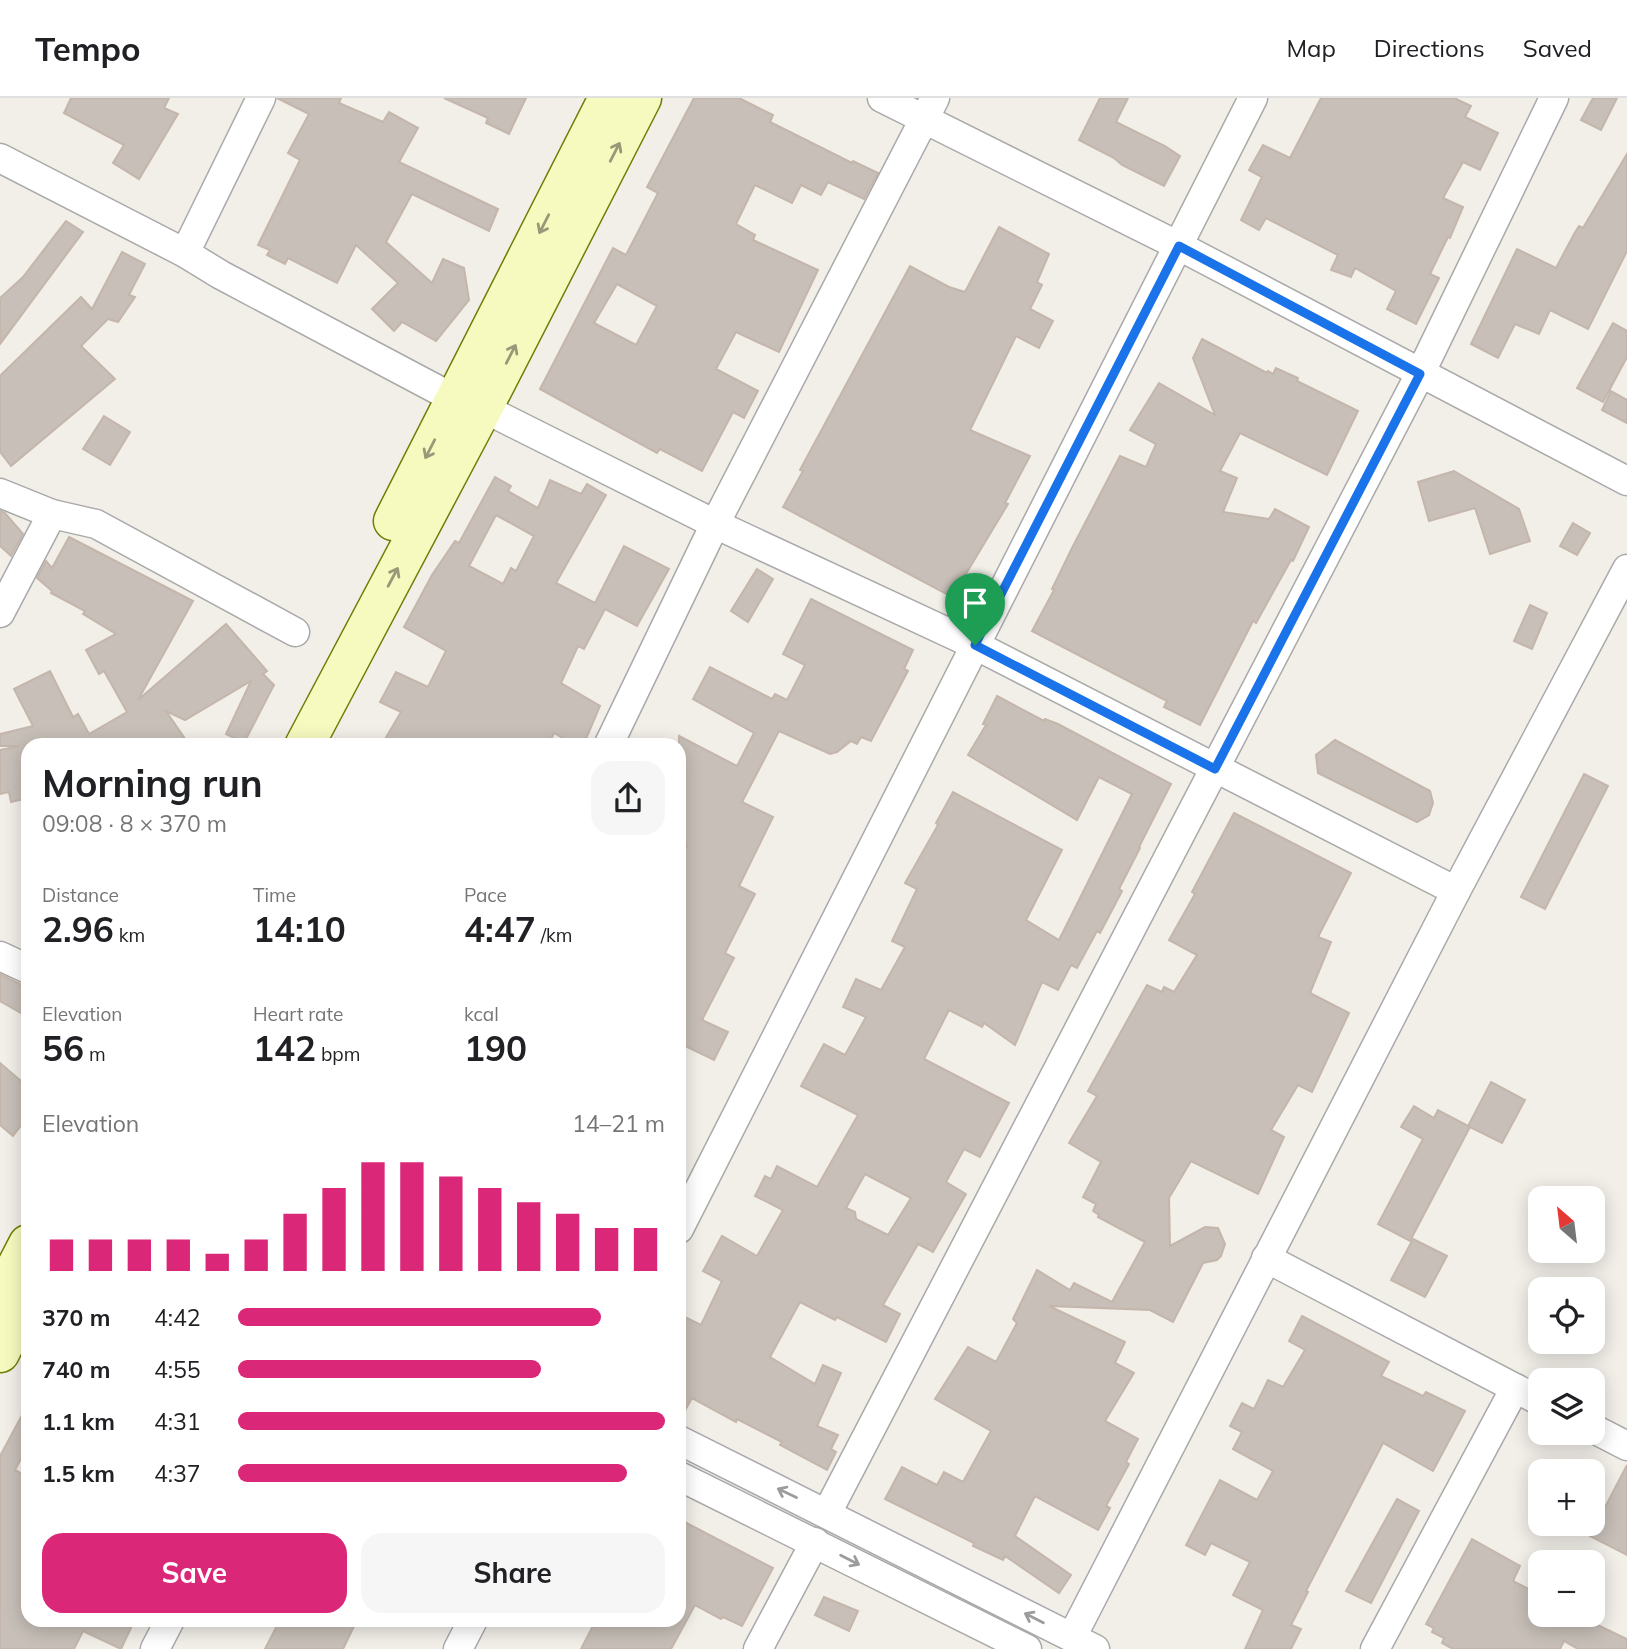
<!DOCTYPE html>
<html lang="en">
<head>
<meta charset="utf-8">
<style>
  :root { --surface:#fff; --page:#f6f6f6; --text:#202124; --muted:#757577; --line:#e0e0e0; --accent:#db2777 }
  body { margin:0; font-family:Mulish,sans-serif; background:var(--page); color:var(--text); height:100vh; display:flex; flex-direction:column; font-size:26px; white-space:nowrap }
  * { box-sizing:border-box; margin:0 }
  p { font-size:23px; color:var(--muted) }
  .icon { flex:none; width:38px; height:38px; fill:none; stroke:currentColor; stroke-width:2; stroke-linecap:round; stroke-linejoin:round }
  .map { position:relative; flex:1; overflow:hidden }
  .details { position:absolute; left:21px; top:640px; width:665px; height:889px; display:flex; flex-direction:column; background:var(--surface); border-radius:21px; box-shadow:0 4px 18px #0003 }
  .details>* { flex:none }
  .needle { width:46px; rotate:332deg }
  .fabs { position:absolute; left:1528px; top:1088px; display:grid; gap:14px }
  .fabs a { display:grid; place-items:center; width:77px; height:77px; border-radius:14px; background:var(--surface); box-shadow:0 4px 18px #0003; font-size:35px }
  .pin { position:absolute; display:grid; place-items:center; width:60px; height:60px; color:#fff; margin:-72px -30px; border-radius:50% 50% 50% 0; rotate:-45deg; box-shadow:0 0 7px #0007 }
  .pin .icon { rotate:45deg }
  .round { display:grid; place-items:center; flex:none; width:74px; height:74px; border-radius:21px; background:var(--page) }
  .headline { display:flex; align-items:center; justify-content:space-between; height:119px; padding:0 21px }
  h1 { font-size:38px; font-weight:700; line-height:52px }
  .figures { display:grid; grid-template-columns:repeat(3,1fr); gap:10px; height:119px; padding:7px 21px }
  .figures div { display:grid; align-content:center }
  .figures b { font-size:35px; font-weight:700 }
  .figures small { font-size:19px; font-weight:400 }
  .figures p { font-size:19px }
  .chart { height:196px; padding:14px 21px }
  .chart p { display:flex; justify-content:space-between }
  .chart svg { width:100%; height:126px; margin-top:7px; stroke:var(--accent); stroke-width:6 }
  .primary-button { display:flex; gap:14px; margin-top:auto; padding:14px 21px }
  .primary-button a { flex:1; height:80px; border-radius:21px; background:var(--accent); color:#fff; font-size:28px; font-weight:700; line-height:80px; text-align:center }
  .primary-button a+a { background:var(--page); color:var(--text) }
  ul { padding:0 21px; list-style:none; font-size:23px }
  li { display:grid; grid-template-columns:112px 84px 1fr; align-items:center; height:52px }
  li i { height:18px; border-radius:9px; background:var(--accent) }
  header { display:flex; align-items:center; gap:42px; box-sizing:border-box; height:98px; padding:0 35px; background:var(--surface); border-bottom:2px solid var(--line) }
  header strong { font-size:33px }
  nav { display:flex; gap:38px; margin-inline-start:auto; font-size:24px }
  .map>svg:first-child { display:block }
</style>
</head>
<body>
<header>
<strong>Tempo</strong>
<nav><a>Map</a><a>Directions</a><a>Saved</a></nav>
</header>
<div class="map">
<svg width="1627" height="1551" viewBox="0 0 1627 1551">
  <rect width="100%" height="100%" fill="#f2efe9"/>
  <!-- building -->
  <g fill="#c7bfb8" stroke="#c4b6ab" stroke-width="2" fill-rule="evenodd">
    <polygon points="71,0 169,0 164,10 178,16 139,81 113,65 124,47 64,15"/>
    <polygon points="277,0 341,0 339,5 383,24 389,14 418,30 399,64 498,111 489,133 412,96 386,144 432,185 443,161 464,170 469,202 436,243 402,224 394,233 372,211 398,185 356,147 337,185 288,160 285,166 267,157 270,152 258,147 300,62 288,55 309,16"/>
    <polygon points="444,0 526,0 509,36 486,25 488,20"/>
    <path d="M 694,0 L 739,0 L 773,17 L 770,24 L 852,65 L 853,63 L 878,75 L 864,101 L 828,84 L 821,97 L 801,87 L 792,105 L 755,87 L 736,126 L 755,137 L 753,142 L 818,172 L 779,254 L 736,234 L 716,271 L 758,293 L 744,320 L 733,314 L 702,373 L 660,351 L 657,355 L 540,291 L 613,150 L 626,157 L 658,95 L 647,89 ZM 617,186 L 657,208 L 636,247 L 594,225 Z"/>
    <polygon points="1100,0 1128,0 1116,24 1165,48 1180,58 1164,88 1122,67 1114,60 1079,42"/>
    <polygon points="1321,0 1454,0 1471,8 1465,19 1498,35 1480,72 1463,64 1443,100 1463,109 1450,140 1448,139 1430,176 1439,180 1416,226 1387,211 1396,193 1355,170 1351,179 1331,172 1338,157 1266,120 1259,132 1241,122 1262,79 1249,72 1263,47 1290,60"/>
    <polygon points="1593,0 1617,0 1601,32 1581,22"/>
    <polygon points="1627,56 1627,153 1588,231 1550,212 1539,236 1515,226 1498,260 1471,246 1517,151 1556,170 1574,136 1579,128 1583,130"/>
    <polygon points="66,123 83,134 0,246 0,200 23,179"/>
    <polygon points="999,129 1049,156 1037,184 1042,187 1030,211 1053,223 1039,250 1016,238 970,332 1030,358 1005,405 1008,406 952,499 783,409 803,373 800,372 910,168 949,189 965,194"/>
    <polygon points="122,154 145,166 129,197 135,199 118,224 108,221 81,248 115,281 11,368 0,354 0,278 81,199 92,211"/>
    <polygon points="1613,225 1627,233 1627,259 1603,304 1577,290"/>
    <polygon points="1202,241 1267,275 1268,273 1273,276 1276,270 1298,280 1297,283 1358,313 1327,377 1240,335 1220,373 1237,380 1223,414 1269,421 1275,411 1309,429 1293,463 1291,462 1256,525 1253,523 1200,627 1164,609 1167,603 1032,533 1054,492 1052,491 1072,450 1120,358 1146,369 1156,346 1130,332 1159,285 1215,317 1193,260"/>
    <polygon points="1611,293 1627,302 1627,325 1602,312"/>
    <polygon points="104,318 130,334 110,367 83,351"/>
    <polygon points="1454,373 1519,411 1530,443 1490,456 1475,410 1429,423 1418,384"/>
    <path d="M 495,379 L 511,388 L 508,393 L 538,410 L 550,382 L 581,396 L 587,386 L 606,397 L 556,485 L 595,505 L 624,448 L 669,471 L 637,528 L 605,511 L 584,551 L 578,548 L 561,585 L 600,608 L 583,648 L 576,648 L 554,635 L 548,648 L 381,648 L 401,614 L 380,604 L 396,574 L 428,589 L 446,553 L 404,529 L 432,477 L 455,443 L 459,445 ZM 496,417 L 534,438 L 516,473 L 511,470 L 503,486 L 469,468 Z"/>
    <polygon points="0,413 5,415 23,436 11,458 0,448"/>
    <polygon points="1573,425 1590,435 1577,457 1560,448"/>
    <polygon points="69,439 193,503 138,602 226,526 267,573 263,576 274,587 244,645 226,636 251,583 185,622 166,613 190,648 28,648 28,700 11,704 9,694 0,696 0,652 19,648 0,648 0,636 33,628 14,591 50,573 73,619 78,616 89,636 127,614 104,573 99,576 86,552 116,536 83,516 85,513 51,495 52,493 37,480 46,463 52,470"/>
    <polygon points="757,471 773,481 748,524 731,513"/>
    <polygon points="811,501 913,552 904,571 908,573 871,643 861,639 857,646 851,643 837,654 830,656 779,633 742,704 773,719 739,788 755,796 725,855 734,860 702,922 728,934 714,962 679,945 679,763 687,747 679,742 679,638 737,668 754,635 693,601 710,569 772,601 775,596 787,602 805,567 783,556"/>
    <polygon points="1530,507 1547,515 1532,551 1514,543"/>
    <path d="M 997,598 L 1044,623 L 1045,621 L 1058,626 L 1171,686 L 1139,749 L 1140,750 L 1119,791 L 1122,793 L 1100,835 L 1097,833 L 1077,870 L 1071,867 L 1058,892 L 1042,884 L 1015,947 L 984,925 L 982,929 L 949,912 L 924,961 L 1009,1005 L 980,1059 L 964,1051 L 946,1084 L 966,1096 L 933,1154 L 918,1146 L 883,1207 L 900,1216 L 886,1244 L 837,1219 L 835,1222 L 800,1204 L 770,1259 L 815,1286 L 823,1267 L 841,1275 L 817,1328 L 838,1337 L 831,1351 L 836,1354 L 827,1372 L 780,1347 L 782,1344 L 737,1321 L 736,1324 L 692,1300 L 679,1323 L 679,1216 L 701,1227 L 722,1183 L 703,1173 L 722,1138 L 757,1158 L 783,1112 L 755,1098 L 765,1078 L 771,1081 L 777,1068 L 817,1089 L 858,1017 L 801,988 L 824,946 L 845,957 L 866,919 L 843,909 L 856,881 L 881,892 L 905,849 L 892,843 L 917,791 L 905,785 L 938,727 L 936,725 L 953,694 L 1062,752 L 1026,822 L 1059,842 L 1132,696 L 1099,679 L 1077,722 L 968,657 L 986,627 L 983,626 ZM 865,1076 L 911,1100 L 888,1137 L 856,1121 L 855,1114 L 846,1110 Z"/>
    <polygon points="1335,642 1430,693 1433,705 1429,717 1417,724 1318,675 1316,657"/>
    <polygon points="1584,676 1608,688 1545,811 1521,799"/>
    <polygon points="1234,715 1351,775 1318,839 1331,844 1310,895 1349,915 1312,994 1298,987 1271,1032 1284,1039 1258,1096 1191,1063 1169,1100 1170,1148 1205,1129 1218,1130 1225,1146 1221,1158 1217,1162 1203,1165 1173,1224 1150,1212 1049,1208 1125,1244 1115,1265 1134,1275 1105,1323 1138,1341 1126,1364 1129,1366 1106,1408 1110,1410 1098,1432 1035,1398 1015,1438 1071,1477 1059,1495 1005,1458 1003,1462 973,1448 974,1445 885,1401 902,1369 937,1387 944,1374 963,1384 991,1333 935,1301 968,1249 996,1264 1017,1225 1013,1221 1037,1172 1070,1192 1074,1185 1112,1204 1145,1144 1098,1119 1099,1117 1093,1113 1096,1106 1083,1099 1101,1064 1069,1045 1097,998 1088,993 1147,887 1162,894 1164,889 1174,894 1197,857 1169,842 1195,796 1192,794"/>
    <polygon points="0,876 28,890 28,919 0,903"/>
    <polygon points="0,965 28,989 28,1018 13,1038 0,1027"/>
    <polygon points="1491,984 1525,1002 1502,1045 1468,1028"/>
    <polygon points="1414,1008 1434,1020 1438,1012 1470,1029 1410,1143 1378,1126 1423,1041 1401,1029"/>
    <polygon points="1413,1141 1447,1158 1425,1199 1391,1182"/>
    <polygon points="1302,1218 1389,1264 1381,1278 1423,1298 1426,1294 1465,1313 1433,1373 1383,1345 1306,1493 1308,1494 1291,1527 1301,1531 1291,1551 1245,1551 1263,1512 1233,1497 1250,1464 1211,1445 1205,1457 1186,1447 1220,1382 1257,1402 1273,1373 1233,1351 1242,1334 1230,1328 1242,1305 1254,1311 1268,1282 1283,1289 1305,1252 1289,1243"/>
    <polygon points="28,1306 28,1347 15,1372 28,1379 28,1522 115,1522 131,1530 121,1551 83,1533 74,1551 0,1551 0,1358"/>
    <polygon points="1627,1367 1627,1457 1590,1438"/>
    <polygon points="1397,1401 1419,1413 1371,1505 1346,1493"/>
    <polygon points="679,1421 773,1470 742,1528 723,1519 721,1521 695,1507 671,1551 581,1551 596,1522 679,1522"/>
    <polygon points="1472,1441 1520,1468 1513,1483 1540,1497 1540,1517 1577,1517 1627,1541 1627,1551 1578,1551 1564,1543 1560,1551 1453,1551 1442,1545 1444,1540 1432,1534 1434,1530 1426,1526"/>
    <polygon points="824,1499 858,1513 849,1533 815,1517"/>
    <polygon points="280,1522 357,1522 343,1551 265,1551"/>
  </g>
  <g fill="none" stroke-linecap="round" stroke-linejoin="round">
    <defs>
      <g id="street">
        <polyline points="882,0 1179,148 1627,383"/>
        <polyline points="0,60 185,155 221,177 455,301"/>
        <polyline points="185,155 261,0"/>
        <polyline points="483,310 715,426 975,547 1456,793"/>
        <polyline points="0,395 52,416 96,426 295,534"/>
        <polyline points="0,515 52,416"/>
        <polyline points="608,648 715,426 935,0"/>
        <polyline points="0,858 28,871"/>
        <polyline points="679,1131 1253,0"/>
        <polyline points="1266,1160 1540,1303"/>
        <polyline points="1592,1330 1627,1348"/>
        <polyline points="679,1342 1095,1551"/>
        <polyline points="679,1378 1027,1551"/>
        <polyline points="827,1415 1420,276 1554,0"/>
        <polyline points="1072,1539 1456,793 1627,471"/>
        <polyline points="155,1551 170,1522"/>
        <polyline points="458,1551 473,1522"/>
        <polyline points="758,1551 815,1444"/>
        <polyline points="1375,1551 1515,1290"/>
      </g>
      <g id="secondary">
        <polyline points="393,423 608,0"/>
        <polyline points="304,648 483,310 642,0"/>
        <polyline points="0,1200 28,1146"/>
        <polyline points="0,1255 28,1198"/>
      </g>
    </defs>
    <!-- street casing -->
    <use href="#street" stroke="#a9a9a9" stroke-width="31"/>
    <!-- secondary casing -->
    <use href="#secondary" stroke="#707d05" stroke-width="41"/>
    <!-- street -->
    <use href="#street" stroke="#fff" stroke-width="28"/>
    <!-- secondary -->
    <use href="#secondary" stroke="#f7fabf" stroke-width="38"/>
  </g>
  <!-- one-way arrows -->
  <defs><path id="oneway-shaft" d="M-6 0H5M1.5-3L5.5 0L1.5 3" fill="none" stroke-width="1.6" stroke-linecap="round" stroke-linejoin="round" transform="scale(1.75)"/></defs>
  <g stroke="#979978">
    <use href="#oneway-shaft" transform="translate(615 54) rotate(-63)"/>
    <use href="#oneway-shaft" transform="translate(544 126) rotate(117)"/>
    <use href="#oneway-shaft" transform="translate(511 256) rotate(-63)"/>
    <use href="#oneway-shaft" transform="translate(430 351) rotate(117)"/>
    <use href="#oneway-shaft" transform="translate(393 479) rotate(-62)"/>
  </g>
  <g stroke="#9c9c9c">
    <use href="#oneway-shaft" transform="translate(787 1395) rotate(-154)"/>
    <use href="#oneway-shaft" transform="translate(850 1462) rotate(27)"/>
    <use href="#oneway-shaft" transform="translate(1034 1520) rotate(-153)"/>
  </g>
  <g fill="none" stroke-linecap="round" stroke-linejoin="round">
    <defs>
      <polygon id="route" points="1179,148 1420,276 1215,671 975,547"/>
    </defs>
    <!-- route casing -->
    <use href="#route" stroke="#fff" stroke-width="14"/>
    <!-- route -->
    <use href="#route" stroke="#1a73e8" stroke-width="9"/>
  </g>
</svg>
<div class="fabs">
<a><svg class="needle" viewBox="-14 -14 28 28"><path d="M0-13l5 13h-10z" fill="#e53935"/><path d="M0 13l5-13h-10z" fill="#757577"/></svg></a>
<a><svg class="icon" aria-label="locate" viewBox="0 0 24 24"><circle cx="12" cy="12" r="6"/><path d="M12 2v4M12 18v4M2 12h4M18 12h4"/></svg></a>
<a><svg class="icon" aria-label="layers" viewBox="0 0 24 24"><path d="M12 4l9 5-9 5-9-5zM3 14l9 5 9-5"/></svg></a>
<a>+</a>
<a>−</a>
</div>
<div class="pin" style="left:975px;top:547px;background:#1e9e55"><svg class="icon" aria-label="arrive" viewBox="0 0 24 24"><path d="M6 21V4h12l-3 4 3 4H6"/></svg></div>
<section class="details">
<div class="headline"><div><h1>Morning run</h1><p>09:08 · 8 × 370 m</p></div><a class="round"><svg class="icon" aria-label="share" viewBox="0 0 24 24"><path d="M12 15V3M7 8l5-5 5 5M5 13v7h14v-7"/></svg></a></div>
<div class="figures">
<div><p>Distance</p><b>2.96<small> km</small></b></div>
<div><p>Time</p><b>14:10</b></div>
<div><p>Pace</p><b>4:47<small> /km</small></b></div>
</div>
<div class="figures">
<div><p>Elevation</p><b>56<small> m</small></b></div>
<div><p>Heart rate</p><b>142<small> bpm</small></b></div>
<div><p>kcal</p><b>190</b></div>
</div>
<div class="chart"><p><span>Elevation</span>14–21 m</p>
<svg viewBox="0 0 160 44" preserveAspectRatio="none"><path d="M5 44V33M15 44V33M25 44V33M35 44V33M45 44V38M55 44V33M65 44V24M75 44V15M85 44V6M95 44V6M105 44V11M115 44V15M125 44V20M135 44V24M145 44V29M155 44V29"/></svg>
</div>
<ul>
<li><b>370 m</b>4:42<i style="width:85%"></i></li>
<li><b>740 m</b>4:55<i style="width:71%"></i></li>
<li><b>1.1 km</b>4:31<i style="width:100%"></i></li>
<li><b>1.5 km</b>4:37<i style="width:91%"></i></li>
</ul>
<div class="primary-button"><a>Save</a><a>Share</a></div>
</section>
</div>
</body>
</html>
